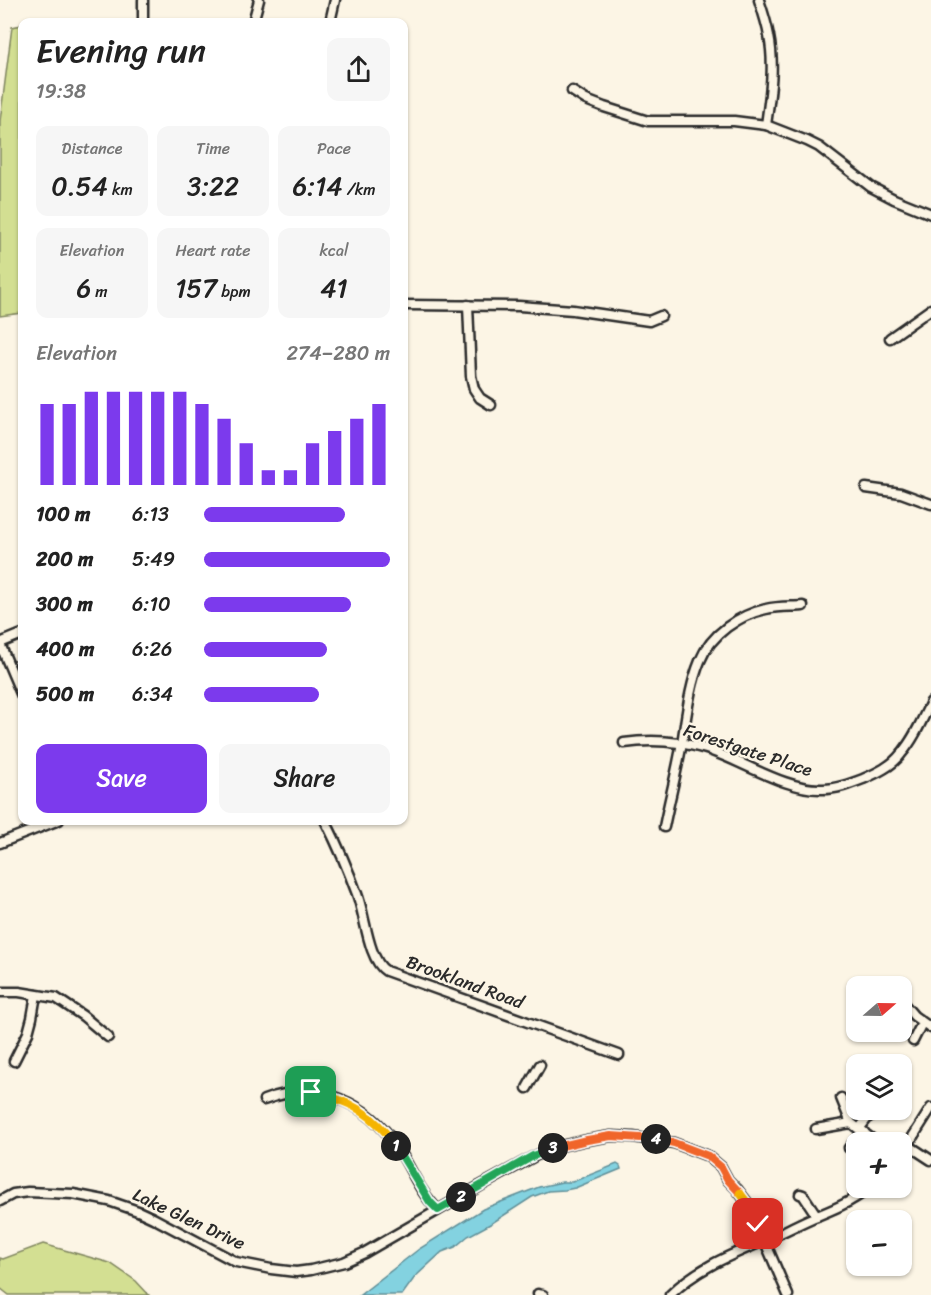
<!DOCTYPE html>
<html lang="en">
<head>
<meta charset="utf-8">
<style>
  :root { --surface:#fff; --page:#f6f6f6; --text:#222; --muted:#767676; --accent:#7c3aed }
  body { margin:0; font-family:Sriracha,sans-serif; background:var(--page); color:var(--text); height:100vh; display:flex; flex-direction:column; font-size:22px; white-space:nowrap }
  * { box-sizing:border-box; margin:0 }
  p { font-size:20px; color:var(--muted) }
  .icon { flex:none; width:33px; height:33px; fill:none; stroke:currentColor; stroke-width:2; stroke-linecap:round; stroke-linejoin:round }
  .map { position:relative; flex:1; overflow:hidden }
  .drawer { position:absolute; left:18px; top:18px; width:390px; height:807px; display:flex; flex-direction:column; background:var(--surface); border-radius:12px; box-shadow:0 2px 4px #0004 }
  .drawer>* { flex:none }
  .needle { width:39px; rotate:70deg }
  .tools { position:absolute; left:846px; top:976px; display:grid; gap:12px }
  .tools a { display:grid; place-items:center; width:66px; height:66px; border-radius:12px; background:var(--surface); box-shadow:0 2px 4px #0004; font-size:30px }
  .pin { position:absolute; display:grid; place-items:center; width:51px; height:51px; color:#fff; margin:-26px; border-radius:12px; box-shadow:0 3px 9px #0006 }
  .km { position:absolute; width:30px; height:30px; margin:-15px; border-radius:50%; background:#222; color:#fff; font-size:16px; line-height:30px; text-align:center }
  .round { display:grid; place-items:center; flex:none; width:63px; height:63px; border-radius:12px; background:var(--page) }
  .head { display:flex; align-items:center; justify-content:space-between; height:102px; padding:0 18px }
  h1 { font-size:33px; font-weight:600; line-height:45px }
  .stats { display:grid; grid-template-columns:repeat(3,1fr); gap:9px; height:102px; padding:6px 18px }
  .stats div { display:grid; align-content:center; border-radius:12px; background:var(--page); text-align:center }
  .stats b { font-size:26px; font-weight:600 }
  .stats small { font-size:16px; font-weight:400 }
  .stats p { font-size:16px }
  .chart { height:168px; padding:12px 18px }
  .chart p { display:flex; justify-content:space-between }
  .chart svg { width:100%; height:108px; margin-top:6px; stroke:var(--accent); stroke-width:6 }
  .action { display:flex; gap:12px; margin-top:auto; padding:12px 18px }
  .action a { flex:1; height:69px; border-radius:12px; background:var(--accent); color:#fff; font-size:24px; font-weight:600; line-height:69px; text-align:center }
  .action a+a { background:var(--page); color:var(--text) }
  ul { padding:0 18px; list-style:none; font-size:20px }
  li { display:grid; grid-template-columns:96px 72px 1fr; align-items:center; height:45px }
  li i { height:15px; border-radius:8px; background:var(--accent) }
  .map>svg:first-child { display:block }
</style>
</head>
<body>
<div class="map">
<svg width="931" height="1295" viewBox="0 0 931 1295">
  <rect width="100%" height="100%" fill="#fcf5e5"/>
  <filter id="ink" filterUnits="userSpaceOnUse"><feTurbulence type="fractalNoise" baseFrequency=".0167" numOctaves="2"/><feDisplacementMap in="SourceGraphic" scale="12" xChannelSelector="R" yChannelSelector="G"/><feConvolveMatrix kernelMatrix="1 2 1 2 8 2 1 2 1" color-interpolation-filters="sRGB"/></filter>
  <g filter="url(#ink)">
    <!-- green -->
    <g fill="#d3df92" stroke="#7f855e" stroke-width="1.5">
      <polygon points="22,25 22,313 0,316 0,121 12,27"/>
      <polygon points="43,1244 110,1263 136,1281 149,1295 9,1295 0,1288 0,1258 3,1259"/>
    </g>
    <!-- water -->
    <polygon fill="#83d2e0" stroke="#608f98" stroke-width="1.5" points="617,1164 620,1166 621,1169 575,1188 565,1190 548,1191 532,1197 492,1223 468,1236 455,1247 442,1252 415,1277 402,1295 360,1295 419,1249 483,1209 539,1187 562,1182 572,1182"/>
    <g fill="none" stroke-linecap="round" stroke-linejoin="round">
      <defs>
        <g id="street">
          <polyline points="143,0 143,22"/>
          <path d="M 759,0 C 763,12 767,24 769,36 C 775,66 770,96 766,125"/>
          <polyline points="253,22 259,0"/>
          <polyline points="330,22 335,0"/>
          <polyline points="572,91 586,100 604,107 648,121 734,121 766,125 807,141 819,147 871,187 894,199 931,214"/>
          <polyline points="404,305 519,306 573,310 649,321 661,316"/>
          <polyline points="468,305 471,376 474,389 480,398 491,405"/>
          <polyline points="890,338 931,309"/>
          <polyline points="866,488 901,493 931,504"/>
          <polyline points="0,643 22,634"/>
          <polyline points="0,644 22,696"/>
          <path d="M 624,743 C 652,739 679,741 706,749 C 741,760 787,791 823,789 C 837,789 850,784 863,779 C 877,773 892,766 901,754 C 914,739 922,720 931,702"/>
          <path d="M 325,820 C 337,844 348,869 357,894 C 365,914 368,960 386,971 L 619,1055"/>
          <path d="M 664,827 C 670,797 678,767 683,737 C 687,712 690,685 700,661 C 711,634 739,615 766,609 C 778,606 791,607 803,606"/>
          <polyline points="0,843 59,820"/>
          <polyline points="0,992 19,992 56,998 83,1016 108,1037"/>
          <polyline points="902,1002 914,1016 931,1028"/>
          <polyline points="913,1041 922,1023"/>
          <polyline points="14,1061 28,1033 32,1018 36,995"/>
          <polyline points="527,1088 540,1065"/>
          <polyline points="841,1098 851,1123 877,1143"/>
          <path d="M 264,1100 C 317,1080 367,1101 398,1148 C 411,1168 420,1193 438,1210"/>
          <polyline points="816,1129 851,1123"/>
          <polyline points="859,1129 869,1116 877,1114"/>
          <polyline points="908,1145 931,1160"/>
          <polyline points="849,1148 864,1132"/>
          <polyline points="902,1154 931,1108"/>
          <polyline points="800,1194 803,1195 817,1216"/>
          <polyline points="0,1201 13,1194 28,1192 73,1194 109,1201 138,1211 153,1218 236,1262 271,1269 296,1272 311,1270 344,1262 364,1253 480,1186 533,1157 552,1148 587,1140 611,1136 633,1137 674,1143 708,1156 721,1167 728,1180 737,1189 749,1205 788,1295"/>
          <polyline points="538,1294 543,1295"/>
          <path d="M 670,1295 C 697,1268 731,1255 766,1240 C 781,1233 796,1225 812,1218 C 832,1210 852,1202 869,1188"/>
        </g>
      </defs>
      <!-- street casing -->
      <use href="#street" stroke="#2b2b2b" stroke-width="13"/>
      <!-- street -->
      <use href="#street" stroke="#fcf5e5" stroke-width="8"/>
    </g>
  </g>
  <g fill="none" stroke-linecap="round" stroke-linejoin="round" filter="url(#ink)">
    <defs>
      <path id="split-1" d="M 311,1092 C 348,1099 374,1114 396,1146"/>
      <polyline id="split-2" points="396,1146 430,1202 438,1210 461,1197"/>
      <polyline id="split-3" points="461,1197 533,1156 553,1148"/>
      <polyline id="split-4" points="553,1148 587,1140 611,1136 656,1139"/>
      <polyline id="split-5" points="656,1139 674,1143 708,1156 721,1167 728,1180 740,1193"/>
      <polyline id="split-6" points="740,1193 749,1205 758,1224"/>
    </defs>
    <!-- split-1 casing -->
    <use href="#split-1" stroke="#fff" stroke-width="12"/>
    <!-- split-2 casing -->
    <use href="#split-2" stroke="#fff" stroke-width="12"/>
    <!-- split-3 casing -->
    <use href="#split-3" stroke="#fff" stroke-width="12"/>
    <!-- split-4 casing -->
    <use href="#split-4" stroke="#fff" stroke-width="12"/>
    <!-- split-5 casing -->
    <use href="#split-5" stroke="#fff" stroke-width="12"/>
    <!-- split-6 casing -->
    <use href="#split-6" stroke="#fff" stroke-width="12"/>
    <!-- split-1 -->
    <use href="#split-1" stroke="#f5b400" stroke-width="8"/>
    <!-- split-2 -->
    <use href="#split-2" stroke="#22a559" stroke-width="8"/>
    <!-- split-3 -->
    <use href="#split-3" stroke="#22a559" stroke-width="8"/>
    <!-- split-4 -->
    <use href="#split-4" stroke="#f0652b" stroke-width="8"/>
    <!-- split-5 -->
    <use href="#split-5" stroke="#f0652b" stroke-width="8"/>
    <!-- split-6 -->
    <use href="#split-6" stroke="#f5b400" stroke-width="8"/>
  </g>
  <g text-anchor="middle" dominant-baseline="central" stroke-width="5" stroke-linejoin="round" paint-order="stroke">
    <!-- street labels -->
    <g font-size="18" fill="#2b2b2b" stroke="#fcf5e5">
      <text transform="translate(748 750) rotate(18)">Forestgate Place</text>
      <text transform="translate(465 982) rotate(20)">Brookland Road</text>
      <text transform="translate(189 1219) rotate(25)">Lake Glen Drive</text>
    </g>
  </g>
</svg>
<div class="tools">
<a><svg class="needle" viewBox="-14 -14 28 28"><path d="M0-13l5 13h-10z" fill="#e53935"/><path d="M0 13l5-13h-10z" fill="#767676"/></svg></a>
<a><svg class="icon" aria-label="layers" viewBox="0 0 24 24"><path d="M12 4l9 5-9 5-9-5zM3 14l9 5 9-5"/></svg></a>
<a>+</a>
<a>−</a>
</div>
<div class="pin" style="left:311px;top:1092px;background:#1e9e55"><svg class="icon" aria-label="arrive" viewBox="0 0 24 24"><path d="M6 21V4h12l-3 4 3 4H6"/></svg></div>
<div class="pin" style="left:758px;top:1224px;background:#d93025"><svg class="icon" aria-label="check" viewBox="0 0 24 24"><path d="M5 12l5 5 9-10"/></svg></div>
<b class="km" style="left:396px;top:1146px">1</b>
<b class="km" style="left:461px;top:1197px">2</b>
<b class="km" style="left:553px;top:1148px">3</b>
<b class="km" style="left:656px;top:1139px">4</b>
<section class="drawer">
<div class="head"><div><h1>Evening run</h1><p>19:38</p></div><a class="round"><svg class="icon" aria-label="share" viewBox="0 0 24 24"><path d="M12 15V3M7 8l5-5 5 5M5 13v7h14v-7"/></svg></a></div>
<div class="stats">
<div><p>Distance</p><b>0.54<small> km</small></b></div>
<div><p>Time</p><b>3:22</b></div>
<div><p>Pace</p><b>6:14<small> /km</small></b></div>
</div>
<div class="stats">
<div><p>Elevation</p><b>6<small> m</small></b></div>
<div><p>Heart rate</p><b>157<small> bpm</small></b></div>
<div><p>kcal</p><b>41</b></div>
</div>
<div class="chart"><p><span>Elevation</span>274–280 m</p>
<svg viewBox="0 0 160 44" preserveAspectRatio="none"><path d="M5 44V11M15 44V11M25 44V6M35 44V6M45 44V6M55 44V6M65 44V6M75 44V11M85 44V17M95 44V27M105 44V38M115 44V38M125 44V27M135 44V22M145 44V17M155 44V11"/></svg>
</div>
<ul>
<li><b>100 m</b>6:13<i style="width:76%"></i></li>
<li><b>200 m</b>5:49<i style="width:100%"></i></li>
<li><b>300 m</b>6:10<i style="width:79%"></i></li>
<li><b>400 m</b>6:26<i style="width:66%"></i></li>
<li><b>500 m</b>6:34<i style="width:62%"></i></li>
</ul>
<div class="action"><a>Save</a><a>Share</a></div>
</section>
</div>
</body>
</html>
